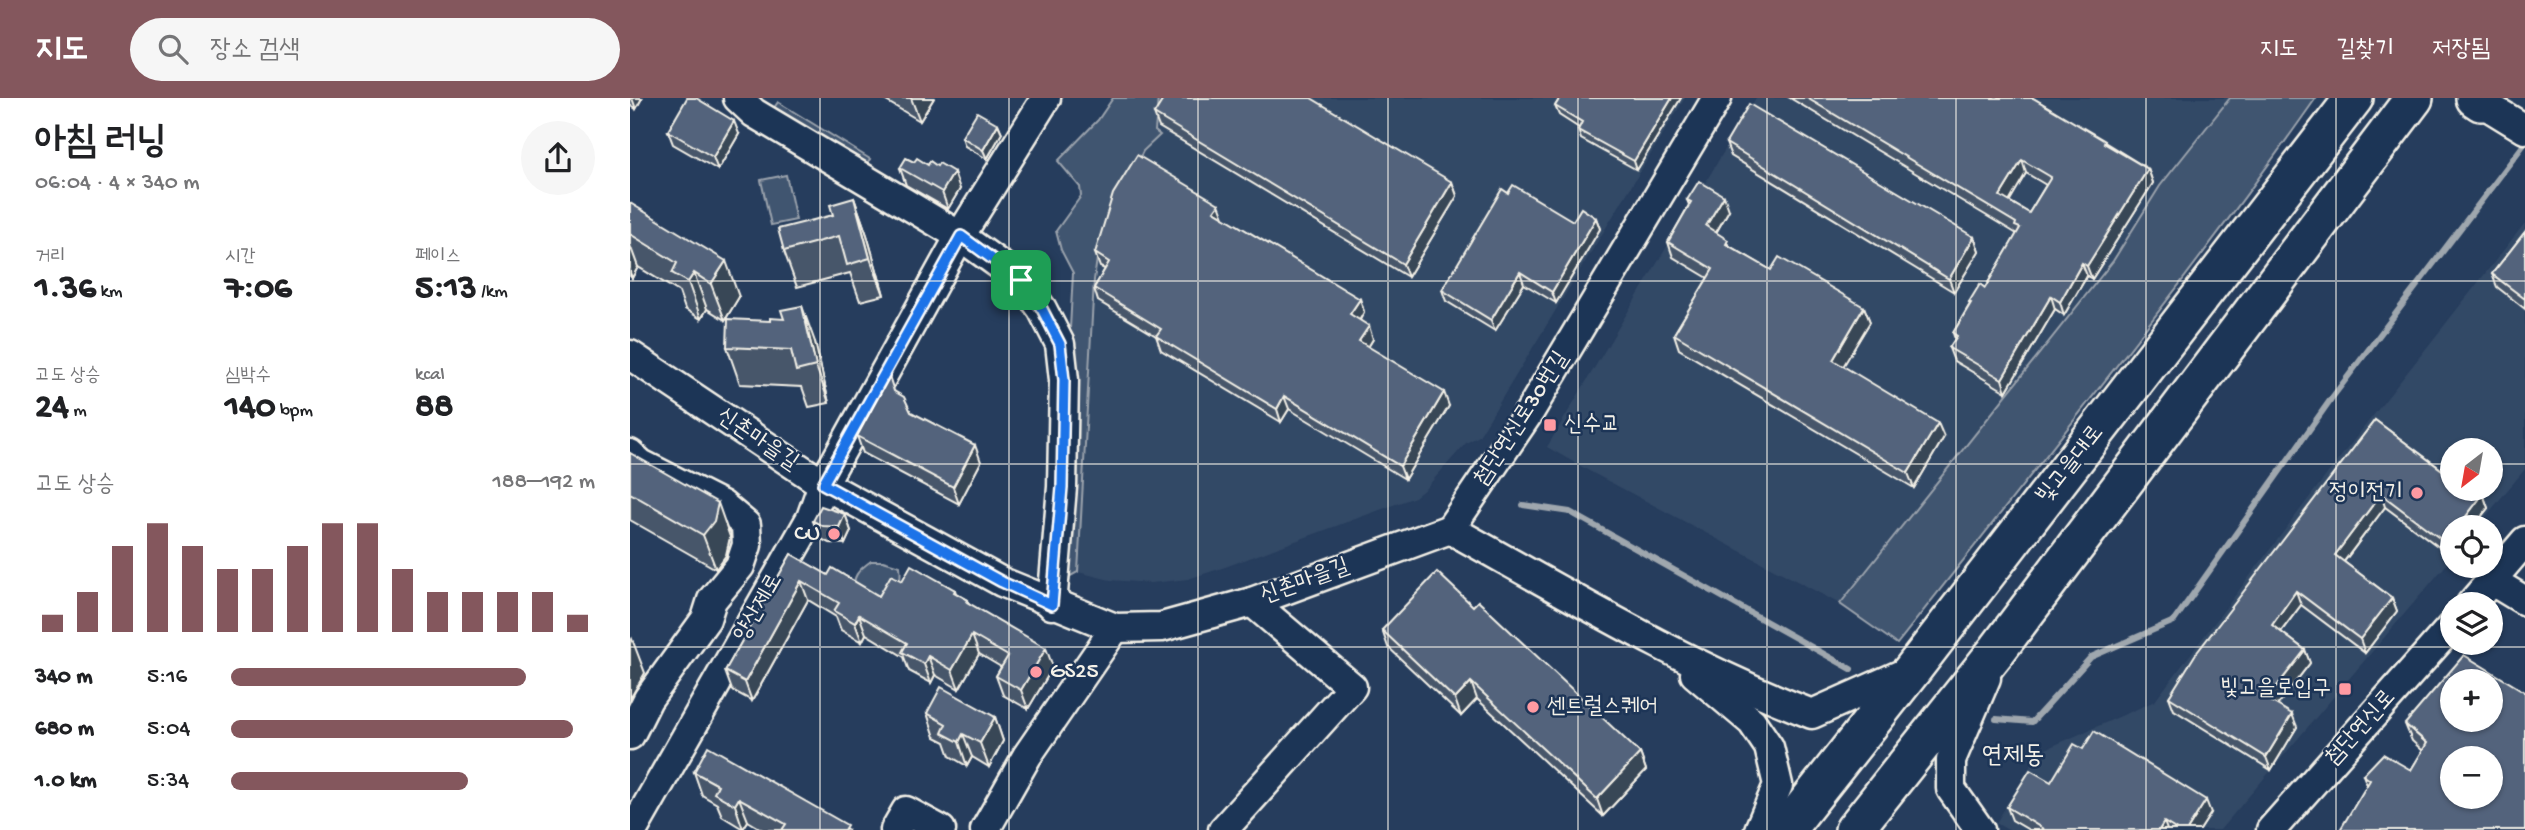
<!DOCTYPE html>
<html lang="ko">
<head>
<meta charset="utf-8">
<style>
  :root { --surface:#fff; --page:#f6f6f6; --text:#202124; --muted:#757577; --accent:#84575d }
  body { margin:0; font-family:"Gochi Hand","Poor Story",sans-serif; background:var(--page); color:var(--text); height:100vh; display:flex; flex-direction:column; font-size:26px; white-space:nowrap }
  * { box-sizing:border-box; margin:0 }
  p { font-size:23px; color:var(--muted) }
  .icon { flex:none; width:38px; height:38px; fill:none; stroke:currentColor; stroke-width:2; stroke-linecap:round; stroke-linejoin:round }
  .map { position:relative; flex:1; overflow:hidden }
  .sheet { display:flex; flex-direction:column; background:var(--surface); width:630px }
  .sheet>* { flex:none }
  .needle { width:46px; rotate:211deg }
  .controls { position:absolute; left:1810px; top:340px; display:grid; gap:14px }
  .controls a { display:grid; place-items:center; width:63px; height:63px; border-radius:50%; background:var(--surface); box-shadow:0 2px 5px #0004; font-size:35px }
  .pin { position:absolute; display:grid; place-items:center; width:60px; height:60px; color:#fff; margin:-30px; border-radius:14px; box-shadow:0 4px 10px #0006 }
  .round { display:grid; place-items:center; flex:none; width:74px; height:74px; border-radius:37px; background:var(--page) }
  .headline { display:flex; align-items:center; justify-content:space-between; height:119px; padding:0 35px }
  h1 { font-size:38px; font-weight:800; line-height:52px }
  .figures { display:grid; grid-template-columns:repeat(3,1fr); gap:10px; height:119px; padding:7px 35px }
  .figures div { display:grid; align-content:center }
  .figures b { font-size:35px; font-weight:800 }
  .figures small { font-size:19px; font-weight:400 }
  .figures p { font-size:19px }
  .chart { height:196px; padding:14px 35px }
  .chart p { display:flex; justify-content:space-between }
  .chart svg { width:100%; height:126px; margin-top:7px; stroke:var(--accent); stroke-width:6 }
  ul { padding:0 35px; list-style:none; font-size:23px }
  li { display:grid; grid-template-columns:112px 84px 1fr; align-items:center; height:52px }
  li i { height:18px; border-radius:9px; background:var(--accent) }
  header { display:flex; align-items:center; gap:42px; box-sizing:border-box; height:98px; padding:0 35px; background:var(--accent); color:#fff }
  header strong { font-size:33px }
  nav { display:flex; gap:38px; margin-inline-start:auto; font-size:24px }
  .search { width:490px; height:63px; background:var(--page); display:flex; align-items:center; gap:18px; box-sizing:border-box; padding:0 24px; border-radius:38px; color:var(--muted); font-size:26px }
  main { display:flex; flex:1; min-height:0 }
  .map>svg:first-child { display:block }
</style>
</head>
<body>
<header>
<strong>지도</strong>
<div class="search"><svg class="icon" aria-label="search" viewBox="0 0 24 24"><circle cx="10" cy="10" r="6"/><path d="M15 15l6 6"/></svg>장소 검색</div>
<nav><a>지도</a><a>길찾기</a><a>저장됨</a></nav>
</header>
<main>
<section class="sheet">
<div class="headline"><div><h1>아침 러닝</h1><p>06:04 · 4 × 340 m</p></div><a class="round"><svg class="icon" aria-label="share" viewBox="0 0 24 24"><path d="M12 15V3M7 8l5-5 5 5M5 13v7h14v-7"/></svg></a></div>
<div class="figures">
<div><p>거리</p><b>1.36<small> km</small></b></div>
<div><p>시간</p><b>7:06</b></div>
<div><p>페이스</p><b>5:13<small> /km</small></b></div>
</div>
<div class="figures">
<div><p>고도 상승</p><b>24<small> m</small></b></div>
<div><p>심박수</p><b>140<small> bpm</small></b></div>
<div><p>kcal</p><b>88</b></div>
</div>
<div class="chart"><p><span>고도 상승</span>188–192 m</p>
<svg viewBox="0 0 160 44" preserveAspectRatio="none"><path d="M5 44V38M15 44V30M25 44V14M35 44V6M45 44V14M55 44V22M65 44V22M75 44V14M85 44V6M95 44V6M105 44V22M115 44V30M125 44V30M135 44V30M145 44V30M155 44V38"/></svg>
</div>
<ul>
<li><b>340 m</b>5:16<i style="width:81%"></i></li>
<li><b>680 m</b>5:04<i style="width:94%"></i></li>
<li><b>1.0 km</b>5:34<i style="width:65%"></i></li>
</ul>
</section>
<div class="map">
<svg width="1895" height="732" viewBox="0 0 1895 732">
  <rect width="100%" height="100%" fill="#263d5d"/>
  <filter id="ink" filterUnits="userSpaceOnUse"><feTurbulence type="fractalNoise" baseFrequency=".0143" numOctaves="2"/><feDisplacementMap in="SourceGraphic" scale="14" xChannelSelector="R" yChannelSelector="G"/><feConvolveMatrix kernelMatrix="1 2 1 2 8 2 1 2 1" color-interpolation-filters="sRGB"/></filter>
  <g filter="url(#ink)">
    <!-- built -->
    <g fill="#334966" fill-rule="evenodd">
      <polygon points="528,0 1055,0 849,338 836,345 796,390 785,399 595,469 558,481 521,485 480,482 448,474 448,466 464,182 470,139 513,53 529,37 525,34"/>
      <polygon points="1126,0 1600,0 1530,88 1483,163 1210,506 963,375 917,349"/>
      <path d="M 1895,125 L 1895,371 L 1847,429 L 1822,429 L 1822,460 L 1590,732 L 1378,732 L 1366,725 L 1409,654 L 1525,603 L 1698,375 ZM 1822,352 L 1860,352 L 1860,390 L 1822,390 Z"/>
    </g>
    <!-- green -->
    <g fill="#40546f" stroke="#9aa2ac" stroke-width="2">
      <polygon points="483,0 528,0 525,33 530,37 513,53 470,139 464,182 448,474 437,480 439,249 443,175 431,152 426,133 451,98 450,89 428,63 468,22"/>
      <path d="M 1600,0 L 1686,0 C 1554,188 1409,366 1267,546 L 1210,506 L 1483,163 L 1530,88 Z"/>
      <polygon points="148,4 240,61 232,73 141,14"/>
      <polygon points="156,77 166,122 141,127 131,82"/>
      <path d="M 241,463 L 253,463 L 270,468 C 272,484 269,491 257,503 L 223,495 C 223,478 227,473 241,463 Z"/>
    </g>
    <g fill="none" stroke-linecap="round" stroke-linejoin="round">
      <!-- stream -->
      <g stroke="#9fa7ae" stroke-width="6">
        <polyline points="893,407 940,414 1221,571"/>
        <polyline points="1366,621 1402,624 1461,559 1544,523 1701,301 1895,45"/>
      </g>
      <defs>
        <g id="minor">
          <polyline points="108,0 124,15 330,138 391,182 412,211 430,246 434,282 432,389 422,507"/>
          <path d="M 1087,0 L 900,313 L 820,431 C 939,497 1055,567 1182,616 L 1281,572"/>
          <polyline points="1851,4 1895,31"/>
          <polyline points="0,257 193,386 372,484 485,530 532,529 622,504 820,431"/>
          <polyline points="0,356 11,366 92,407 116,427 117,447 110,468 82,502 76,521 18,601 0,637"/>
          <polyline points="1862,483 1895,503"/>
          <polyline points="1841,506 1895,443"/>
          <polyline points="1065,576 1122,624 1139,649 1148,687 1129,732"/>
          <polyline points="3,732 181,420 193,386 330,138 416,0"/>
          <polyline points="265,732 276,713 311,732"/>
          <polyline points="355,732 397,658 485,530"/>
          <polyline points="593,732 722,589 622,504"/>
          <polyline points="1350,732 1321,691 1321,662 1356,580"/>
          <polyline points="1641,732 1822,528"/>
        </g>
        <g id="major">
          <polyline points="1845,0 1851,4"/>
          <polyline points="1156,732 1283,571 1724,0"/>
          <polyline points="1224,732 1368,551 1784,0"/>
        </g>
      </defs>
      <!-- minor casing -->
      <use href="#minor" stroke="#f4f1e8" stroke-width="33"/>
      <!-- major casing -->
      <use href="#major" stroke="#f4f1e8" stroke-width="42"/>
      <!-- minor -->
      <use href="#minor" stroke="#1d3557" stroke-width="28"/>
      <!-- major -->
      <use href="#major" stroke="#1d3557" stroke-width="37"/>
    </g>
    <!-- wall -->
    <g fill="#47566a" stroke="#f4f1e8" stroke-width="2" fill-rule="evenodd">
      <polygon points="0,0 12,0 6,11 0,7"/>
      <polygon points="251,0 304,0 290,23"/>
      <polygon points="930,0 1051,0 1007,72 951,41 948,32 949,30 929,17 925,8"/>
      <path d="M 1160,0 L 1403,0 L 1518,71 L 1523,85 L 1462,181 L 1457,178 L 1434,217 L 1425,211 L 1376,294 L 1324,263 L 1319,250 L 1325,241 L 1323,235 L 1340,206 L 1339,204 L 1355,190 L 1387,136 ZM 1396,75 L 1416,87 L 1399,115 L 1379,103 Z"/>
      <polygon points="524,16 822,84 827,98 778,179 529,29"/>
      <polygon points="368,26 372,35 357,61 335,48 332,39"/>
      <polygon points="38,33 109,36 88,72 43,46"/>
      <polygon points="1096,45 1344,139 1349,153 1324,194 1101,58"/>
      <polygon points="284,64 298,67 330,91 318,111 276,87 270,70"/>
      <polygon points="878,95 943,123 966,120 970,131 926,205 894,186 865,233 816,203 812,192"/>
      <polygon points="224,100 237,137 254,197 230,203 220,175 167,189 154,153"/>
      <polygon points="1057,102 1099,112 1086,135 1101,149 1141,172 1234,209 1240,224 1213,268 1314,339 1284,390 1049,251 1044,236 1078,180 1043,159 1038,144 1059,107"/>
      <polygon points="0,105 109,199 95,222 77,211 71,221 55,211 49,194 8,169 2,180 0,178"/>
      <polygon points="1895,134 1895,211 1867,189 1862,176"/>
      <polygon points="465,155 730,201 734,214 730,222 743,241 738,249 819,308 775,381 659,311 651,324 531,252 526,238 468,203 464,190 475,171 470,169"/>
      <polygon points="185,244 199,305 179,309 172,289 110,286 97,249"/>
      <polygon points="264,293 281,314 351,364 329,406 233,355 227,338"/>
      <polygon points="1745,322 1815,374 1853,396 1858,410 1843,429 1822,429 1821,458 1755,409 1714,464 1762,500 1767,513 1735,555 1671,507 1651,534 1675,552 1680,565 1647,608 1667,629 1641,672 1544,612 1539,599"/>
      <polygon points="0,355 100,439 96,457 86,471 0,422"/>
      <polygon points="215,416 221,433 215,446 199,445 189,440 183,423"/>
      <polygon points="161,456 198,477 249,498 272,483 325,492 326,495 338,502 339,506 423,569 398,611 373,597 366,578 371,569 349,556 329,591 305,577 301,585 279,573 274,559 236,536 232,544 211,532 206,519 178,502 122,603 102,592 95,573"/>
      <polygon points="843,508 1010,655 1016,672 973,718 847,601 831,618 758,549 752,532"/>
      <polygon points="297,615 365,619 373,643 359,669 342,659 337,668 320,658 315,644 305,639"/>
      <polygon points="1775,626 1895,732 1737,687 1733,677 1781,672 1793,653 1782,643"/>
      <polygon points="1453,651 1581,715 1570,732 1399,732 1382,722 1377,709 1421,684"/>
      <polygon points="64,674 219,732 133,732 118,723 113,731 92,718 87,706 72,697"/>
    </g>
    <!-- shaded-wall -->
    <g fill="#394656" stroke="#f4f1e8" stroke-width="2">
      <polygon points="2,0 12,0 6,11"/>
      <polygon points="281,0 304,0 290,23"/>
      <polygon points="1042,0 1051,0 1007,72 1004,63"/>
      <polygon points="104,23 109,36 88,72 83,59"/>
      <polygon points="368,26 372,35 357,61 353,52"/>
      <polygon points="1392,62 1396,75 1375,111 1370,98"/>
      <polygon points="1518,71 1523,85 1462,181 1457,168"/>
      <polygon points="324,74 330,91 318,111 312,94"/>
      <polygon points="822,84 827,98 778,179 773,166"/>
      <polygon points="1094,98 1099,112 1081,143 1076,128"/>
      <polygon points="224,100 237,137 254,197 240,160"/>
      <polygon points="589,106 594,119 584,113"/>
      <polygon points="966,120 970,131 926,205 922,194"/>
      <polygon points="1344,139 1349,153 1324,194 1319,181"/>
      <polygon points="0,147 8,169 2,180 0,174"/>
      <polygon points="96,163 109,199 95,222 81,186"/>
      <polygon points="1452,165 1457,178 1434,217 1430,204"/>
      <polygon points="890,174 894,186 865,233 861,222"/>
      <polygon points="64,175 77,211 71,221 58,184"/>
      <polygon points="1421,198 1425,211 1376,294 1372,281"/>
      <polygon points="730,201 734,214 725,230 720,216"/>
      <polygon points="172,208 185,244 199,305 186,268"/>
      <polygon points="1234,209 1240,224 1208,277 1203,262"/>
      <polygon points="739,228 743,241 734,256 729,243"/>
      <polygon points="814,294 819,308 775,381 770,368"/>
      <polygon points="654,298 659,311 651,324 647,311"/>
      <polygon points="1308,325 1314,339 1284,390 1278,375"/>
      <polygon points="345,347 351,364 329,406 323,389"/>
      <polygon points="1751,396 1755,409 1709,470 1705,457"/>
      <polygon points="1853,396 1858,410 1843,429 1828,429"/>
      <polygon points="88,405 100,439 96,457 86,471 73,437"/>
      <polygon points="215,416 221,433 215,446 209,429"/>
      <polygon points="1822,438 1822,457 1821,458 1816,445"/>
      <polygon points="171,483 178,502 122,603 115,584"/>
      <polygon points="1666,493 1671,507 1646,540 1642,527"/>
      <polygon points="1762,500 1767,513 1735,555 1730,541"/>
      <polygon points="229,517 236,536 232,544 225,525"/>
      <polygon points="342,537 349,556 329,591 322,572"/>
      <polygon points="2,541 15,575 0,601 0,545"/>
      <polygon points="416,550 423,569 398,611 391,592"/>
      <polygon points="1675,552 1680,565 1642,614 1637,601"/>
      <polygon points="298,558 305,577 301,585 294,566"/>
      <polygon points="841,584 847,601 831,618 825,601"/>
      <polygon points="1662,616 1667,629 1641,672 1636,659"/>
      <polygon points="365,619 373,643 359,669 350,645"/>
      <polygon points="333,636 342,659 337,668 329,644"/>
      <polygon points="1010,655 1016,672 973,718 967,701"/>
      <polygon points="109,700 118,723 113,731 105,707"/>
      <polygon points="1576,702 1581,715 1570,732 1557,732"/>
      <polygon points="1534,724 1537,732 1529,732"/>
    </g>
    <!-- building -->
    <g fill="#52647b" stroke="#f4f1e8" stroke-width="2" fill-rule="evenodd">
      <polygon points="57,0 66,0 104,23 83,59 38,33"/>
      <polygon points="534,0 681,0 822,84 773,166 524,16"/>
      <polygon points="930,0 1042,0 1004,63 948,32 952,24 925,8"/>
      <path d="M 1177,0 L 1403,0 L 1475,43 L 1474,45 L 1518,71 L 1457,168 L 1452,165 L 1430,204 L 1421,198 L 1372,281 L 1319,250 L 1327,238 L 1323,235 L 1341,205 L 1339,204 L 1350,186 L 1355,190 L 1390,130 L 1385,128 L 1386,125 ZM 1392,62 L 1421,79 L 1399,115 L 1370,98 Z"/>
      <polygon points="1119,6 1344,139 1319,181 1096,45"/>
      <polygon points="347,14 368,26 353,52 332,39"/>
      <polygon points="507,57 589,106 584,113 730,201 720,216 739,228 729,243 814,294 770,368 654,298 647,311 526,238 531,231 464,190 479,164 465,155 483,96"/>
      <polygon points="276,60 284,64 287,60 298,67 300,63 307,68 309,65 324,74 312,94 270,70"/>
      <polygon points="1069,83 1094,98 1076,128 1098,142 1096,146 1141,172 1149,159 1234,209 1203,262 1308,325 1278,375 1044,236 1083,171 1038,144 1061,104 1057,102"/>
      <polygon points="883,87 943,123 951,110 966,120 922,194 890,174 861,222 812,192 872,91 878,95"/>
      <polygon points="224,100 240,160 217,167 209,138 154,153 148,131 203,117 200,107"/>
      <polygon points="0,105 96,163 81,186 64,175 58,184 42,175 47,165 0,136"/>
      <polygon points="1895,134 1895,201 1862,176"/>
      <polygon points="172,208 186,268 166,273 161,252 97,249 98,221 140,223 140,220 154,221 151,212"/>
      <polygon points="259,278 264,293 274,299 281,314 345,347 323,389 227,338"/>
      <polygon points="1745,322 1815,374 1818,370 1822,373 1822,390 1845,390 1853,396 1828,429 1822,429 1822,438 1816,445 1751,396 1705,457 1762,500 1730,541 1666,493 1642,527 1675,552 1637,601 1662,616 1636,659 1539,599 1565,557"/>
      <polygon points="0,355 88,405 84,423 73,437 0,395"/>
      <polygon points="191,408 215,416 209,429 193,428 183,423"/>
      <polygon points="161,456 198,477 202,470 249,498 261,477 272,483 281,467 325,492 324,494 338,502 337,504 416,550 391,592 366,578 378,558 342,537 322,572 298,558 294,566 272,554 277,545 229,517 225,525 204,513 209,505 171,483 115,584 95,573"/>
      <polygon points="807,474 843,508 848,503 1010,655 967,701 841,584 825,601 752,532"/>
      <path d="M 1834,557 L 1895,594 L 1895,732 L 1710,732 L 1740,682 L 1733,677 L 1753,656 L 1781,672 L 1797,645 L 1775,626 ZM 1822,583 L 1860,583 L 1860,621 L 1822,621 ZM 1822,660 L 1860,660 L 1860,698 L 1822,698 Z"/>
      <polygon points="311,589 365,619 350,645 333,636 329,644 312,635 316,626 297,615"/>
      <polygon points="1464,633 1576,702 1557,732 1547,732 1534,724 1529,732 1415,732 1377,709 1400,672 1421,684 1444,646 1453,651"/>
      <polygon points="78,648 217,727 214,732 152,732 156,726 109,700 105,707 84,695 88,687 64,674"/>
    </g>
  </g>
  <g fill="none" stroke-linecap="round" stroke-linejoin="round" filter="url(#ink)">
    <defs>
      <polygon id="route" points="331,138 391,182 412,211 430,246 434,282 432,389 422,507 372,484 193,386"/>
    </defs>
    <!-- route casing -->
    <use href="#route" stroke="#fff" stroke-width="14"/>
    <!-- route -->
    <use href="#route" stroke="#1a73e8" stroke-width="9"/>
  </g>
  <!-- grid -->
  <path fill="none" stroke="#f4f1e8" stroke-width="2" stroke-opacity="0.55" d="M 190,0 L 190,732M 379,0 L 379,732M 568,0 L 568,732M 758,0 L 758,732M 948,0 L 948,732M 1137,0 L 1137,732M 1326,0 L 1326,732M 1516,0 L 1516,732M 1706,0 L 1706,732M 0,183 L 1895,183M 0,366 L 1822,366M 1860,366 L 1895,366M 0,549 L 1895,549"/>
  <!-- markers -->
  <g fill="#ff9aa2" stroke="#1d3557" stroke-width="2.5">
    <rect x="913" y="320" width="14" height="14" rx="3.5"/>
    <circle cx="1787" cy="395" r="7"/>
    <circle cx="204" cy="436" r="7"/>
    <circle cx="406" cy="574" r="7"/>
    <rect x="1708" y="584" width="14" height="14" rx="3.5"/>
    <circle cx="903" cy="609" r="7"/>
  </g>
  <g text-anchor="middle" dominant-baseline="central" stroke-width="5" stroke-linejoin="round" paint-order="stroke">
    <!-- street labels -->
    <g font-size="23" fill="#f4f1e8" stroke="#1d3557">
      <text transform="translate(892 321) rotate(-57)">첨단연신로30번길</text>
      <text transform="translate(127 342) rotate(34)">신촌마을길</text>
      <text transform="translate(1441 367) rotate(-52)">빛고을대로</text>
      <text transform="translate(675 484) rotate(-20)">신촌마을길</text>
      <text transform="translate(129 510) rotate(-60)">양산제로</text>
      <text transform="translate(1731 630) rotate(-48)">첨단연신로</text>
    </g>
    <!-- poi labels -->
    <g font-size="23" fill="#f4f1e8" stroke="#1d3557" text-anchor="start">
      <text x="934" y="327">신수교</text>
      <text x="1773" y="395" text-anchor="end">정이전기</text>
      <text x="190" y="436" text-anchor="end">CU</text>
      <text x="420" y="574">GS25</text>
      <text x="1701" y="591" text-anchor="end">빛고을로입구</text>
      <text x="917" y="609">센트럴스퀘어</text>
    </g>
    <!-- quarter labels -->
    <g font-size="26" fill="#f4f1e8" stroke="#1d3557">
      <text x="1383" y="659">연제동</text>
    </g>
  </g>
</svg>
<div class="controls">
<a><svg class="needle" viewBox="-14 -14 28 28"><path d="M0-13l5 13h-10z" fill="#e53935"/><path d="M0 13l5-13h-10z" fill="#757577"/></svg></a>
<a><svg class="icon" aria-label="locate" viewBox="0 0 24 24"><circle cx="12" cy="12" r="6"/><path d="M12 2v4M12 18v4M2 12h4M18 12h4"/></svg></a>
<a><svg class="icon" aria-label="layers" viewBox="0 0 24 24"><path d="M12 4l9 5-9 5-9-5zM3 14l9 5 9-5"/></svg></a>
<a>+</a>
<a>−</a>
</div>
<div class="pin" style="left:391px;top:182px;background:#1e9e55"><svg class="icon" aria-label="arrive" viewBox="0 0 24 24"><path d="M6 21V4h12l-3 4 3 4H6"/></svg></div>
</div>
</main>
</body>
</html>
